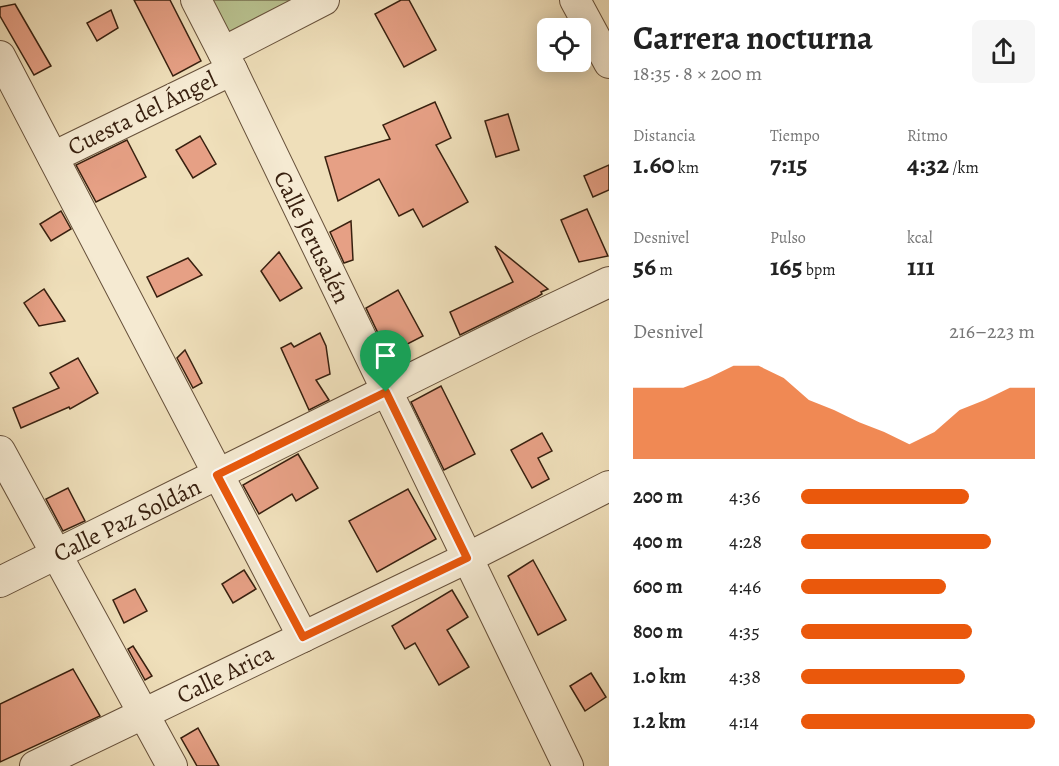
<!DOCTYPE html>
<html lang="es">
<head>
<meta charset="utf-8">
<style>
  :root { --surface:#fff; --page:#f6f6f6; --text:#222; --muted:#767676; --accent:#ea580c }
  body { margin:0; font-family:Alegreya,serif; background:var(--page); color:var(--text); height:100vh; display:flex; flex-direction:column; font-size:22px; white-space:nowrap }
  * { box-sizing:border-box; margin:0 }
  p { font-size:20px; color:var(--muted) }
  .icon { flex:none; width:33px; height:33px; fill:none; stroke:currentColor; stroke-width:2; stroke-linecap:round; stroke-linejoin:round }
  .map { position:relative; flex:1; overflow:hidden }
  .side { display:flex; flex-direction:column; background:var(--surface); width:450px }
  .side>* { flex:none }
  .controls { position:absolute; left:537px; top:18px; display:grid; gap:12px }
  .controls a { display:grid; place-items:center; width:54px; height:54px; border-radius:9px; background:var(--surface); box-shadow:0 3px 15px #0003; font-size:30px }
  .pin { position:absolute; display:grid; place-items:center; width:51px; height:51px; color:#fff; margin:-62px -26px; border-radius:50% 50% 50% 0; rotate:-45deg; box-shadow:0 0 6px #0007 }
  .pin .icon { rotate:45deg }
  .round { display:grid; place-items:center; flex:none; width:63px; height:63px; border-radius:9px; background:var(--page) }
  .summary { display:flex; align-items:center; justify-content:space-between; height:102px; padding:0 24px }
  h1 { font-size:33px; font-weight:700; line-height:45px }
  .stats { display:grid; grid-template-columns:repeat(3,1fr); gap:9px; height:102px; padding:6px 24px }
  .stats div { display:grid; align-content:center }
  .stats b { font-size:26px; font-weight:700 }
  .stats small { font-size:16px; font-weight:400 }
  .stats p { font-size:16px }
  .chart { height:168px; padding:12px 24px }
  .chart p { display:flex; justify-content:space-between }
  .chart svg { width:100%; height:108px; margin-top:6px; fill:var(--accent); opacity:.7 }
  ul { padding:0 24px; list-style:none; font-size:20px }
  li { display:grid; grid-template-columns:96px 72px 1fr; align-items:center; height:45px }
  li i { height:15px; border-radius:8px; background:var(--accent) }
  main { display:flex; flex:1; min-height:0 }
  .map>svg:first-child { display:block }
</style>
</head>
<body>
<main>
<div class="map">
<svg width="609" height="766" viewBox="0 0 609 766">
  <rect width="100%" height="100%" fill="#efdfba"/>
  <filter id="stains"><feTurbulence type="fractalNoise" baseFrequency=".00333" numOctaves="4"/><feColorMatrix values="0 0 0 0 .2 0 0 0 0 .09 0 0 0 0 .02 0 0 0 .5 -.17"/></filter>
  <radialGradient id="worn" r=".72"><stop offset=".6" stop-color="#630" stop-opacity="0"/><stop offset="1" stop-color="#630" stop-opacity=".3"/></radialGradient>
  <!-- green -->
  <polygon fill="#b9c290" stroke="#787150" stroke-width="1.5" points="211,0 317,0 232,40"/>
  <!-- building -->
  <g fill="#e6a085" stroke="#38200f" stroke-width="1.5">
    <polygon points="134,0 170,0 201,61 173,76"/>
    <polygon points="401,0 409,0 436,50 404,67 375,14"/>
    <polygon points="15,4 51,66 34,75 0,16 0,7"/>
    <polygon points="111,10 118,28 97,41 87,23"/>
    <polygon points="435,102 451,138 436,145 468,202 423,227 413,209 399,216 379,179 338,201 325,157 390,139 383,125"/>
    <polygon points="508,114 519,150 496,157 485,121"/>
    <polygon points="200,136 216,164 193,178 176,150"/>
    <polygon points="127,140 146,177 96,202 76,165"/>
    <polygon points="609,165 609,190 593,197 584,176"/>
    <polygon points="587,209 608,256 579,262 561,220"/>
    <polygon points="61,211 71,229 51,241 40,224"/>
    <polygon points="351,221 353,260 344,263 330,232"/>
    <polygon points="495,246 548,289 541,292 542,294 537,297 460,335 450,312 513,282"/>
    <polygon points="279,252 302,288 280,301 261,271"/>
    <polygon points="188,258 202,275 157,297 147,277"/>
    <polygon points="44,289 65,321 39,326 24,303"/>
    <polygon points="398,290 423,336 388,354 366,308"/>
    <polygon points="320,333 326,346 330,374 316,380 329,400 309,410 281,348 291,343 294,347"/>
    <polygon points="185,350 202,383 193,388 177,358"/>
    <polygon points="78,358 98,393 70,409 69,407 21,428 13,408 59,388 50,373"/>
    <polygon points="441,386 475,454 444,470 411,402"/>
    <polygon points="542,433 552,451 538,458 549,479 532,488 511,450"/>
    <polygon points="298,454 318,488 296,501 292,494 259,514 243,485"/>
    <polygon points="68,488 85,521 63,531 46,499"/>
    <polygon points="408,489 436,539 377,572 349,521"/>
    <polygon points="533,560 566,620 538,635 508,576"/>
    <polygon points="244,570 256,589 233,603 222,584"/>
    <polygon points="135,589 147,611 124,623 113,600"/>
    <polygon points="452,590 468,617 447,630 469,667 439,685 415,643 405,649 392,626"/>
    <polygon points="133,646 152,676 145,680 128,649"/>
    <polygon points="73,669 100,716 0,762 0,704"/>
    <polygon points="591,673 606,697 585,711 570,686"/>
    <polygon points="198,728 219,766 197,766 181,738"/>
  </g>
  <g fill="none" stroke-linecap="round" stroke-linejoin="round">
    <defs>
      <g id="minor">
        <polyline points="196,0 232,70 568,766"/>
        <polyline points="575,0 609,63"/>
        <polyline points="223,52 324,0"/>
        <polyline points="0,56 303,637"/>
        <polyline points="53,157 232,70"/>
        <polyline points="0,451 172,766"/>
        <polyline points="0,582 525,322 609,282"/>
        <polyline points="35,766 467,558 609,486"/>
      </g>
    </defs>
    <!-- minor casing -->
    <use href="#minor" stroke="#66503a" stroke-width="32"/>
    <!-- minor -->
    <use href="#minor" stroke="#f5ead2" stroke-width="30"/>
  </g>
  <g fill="none" stroke-linecap="round" stroke-linejoin="round">
    <defs>
      <polygon id="route" points="386,392 467,558 303,637 217,475"/>
    </defs>
    <!-- route casing -->
    <use href="#route" stroke="#fff" stroke-width="12"/>
    <!-- route -->
    <use href="#route" stroke="#ea580c" stroke-width="8"/>
  </g>
  <g text-anchor="middle" dominant-baseline="central" stroke-width="4.5" stroke-linejoin="round" paint-order="stroke">
    <!-- street labels -->
    <g font-size="24" fill="#38200f" stroke="#f5ead2">
      <text transform="translate(142 113) rotate(-26)">Cuesta del Ángel</text>
      <text transform="translate(312 237) rotate(64)">Calle Jerusalén</text>
      <text transform="translate(127 520) rotate(-26)">Calle Paz Soldán</text>
      <text transform="translate(225 674) rotate(-26)">Calle Arica</text>
    </g>
  </g>
  <rect width="100%" height="100%" filter="url(#stains)"/>
  <rect width="100%" height="100%" fill="url(#worn)"/>
</svg>
<div class="controls">
<a><svg class="icon" aria-label="locate" viewBox="0 0 24 24"><circle cx="12" cy="12" r="6"/><path d="M12 2v4M12 18v4M2 12h4M18 12h4"/></svg></a>
</div>
<div class="pin" style="left:386px;top:392px;background:#1e9e55"><svg class="icon" aria-label="arrive" viewBox="0 0 24 24"><path d="M6 21V4h12l-3 4 3 4H6"/></svg></div>
</div>
<section class="side">
<div class="summary"><div><h1>Carrera nocturna</h1><p>18:35 · 8 × 200 m</p></div><a class="round"><svg class="icon" aria-label="share" viewBox="0 0 24 24"><path d="M12 15V3M7 8l5-5 5 5M5 13v7h14v-7"/></svg></a></div>
<div class="stats">
<div><p>Distancia</p><b>1.60<small> km</small></b></div>
<div><p>Tiempo</p><b>7:15</b></div>
<div><p>Ritmo</p><b>4:32<small> /km</small></b></div>
</div>
<div class="stats">
<div><p>Desnivel</p><b>56<small> m</small></b></div>
<div><p>Pulso</p><b>165<small> bpm</small></b></div>
<div><p>kcal</p><b>111</b></div>
</div>
<div class="chart"><p><span>Desnivel</span>216–223 m</p>
<svg viewBox="0 0 160 44" preserveAspectRatio="none"><path d="M0 44V15L10 15L20 15L30 11L40 6L50 6L60 11L70 20L80 24L90 29L100 33L110 38L120 33L130 24L140 20L150 15L160 15V44z"/></svg>
</div>
<ul>
<li><b>200 m</b>4:36<i style="width:72%"></i></li>
<li><b>400 m</b>4:28<i style="width:81%"></i></li>
<li><b>600 m</b>4:46<i style="width:62%"></i></li>
<li><b>800 m</b>4:35<i style="width:73%"></i></li>
<li><b>1.0 km</b>4:38<i style="width:70%"></i></li>
<li><b>1.2 km</b>4:14<i style="width:100%"></i></li>
</ul>
</section>
</main>
</body>
</html>
